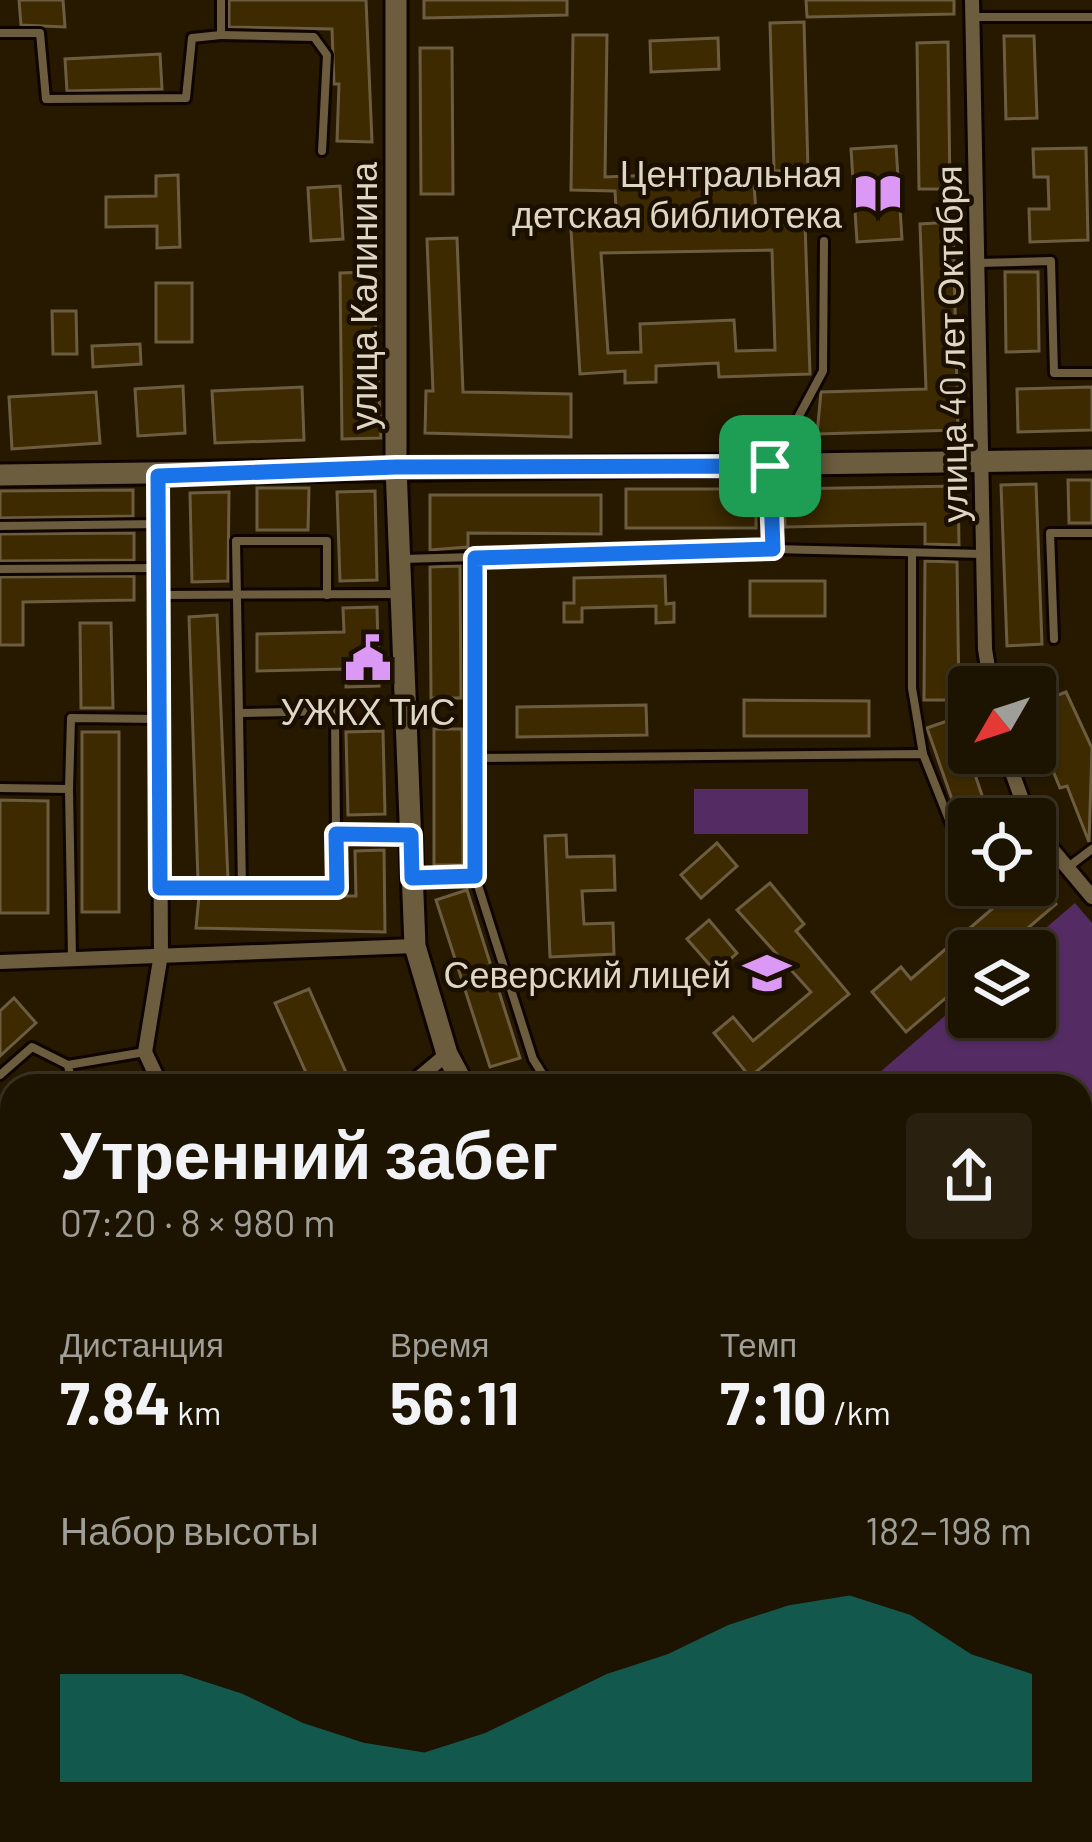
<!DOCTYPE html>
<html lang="ru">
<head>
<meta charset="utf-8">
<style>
  :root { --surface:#1c1300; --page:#29200f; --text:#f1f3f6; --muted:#a09e99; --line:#3a3222; --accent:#0f766e }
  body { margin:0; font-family:Barlow,sans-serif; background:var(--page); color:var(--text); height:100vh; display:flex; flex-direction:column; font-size:45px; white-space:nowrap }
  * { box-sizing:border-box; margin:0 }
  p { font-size:39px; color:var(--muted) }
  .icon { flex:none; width:66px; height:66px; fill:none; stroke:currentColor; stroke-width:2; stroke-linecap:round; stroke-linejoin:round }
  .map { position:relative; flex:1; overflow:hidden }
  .panel { position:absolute; left:0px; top:1074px; width:1092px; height:768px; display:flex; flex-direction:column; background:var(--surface); border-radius:36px 36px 0 0; box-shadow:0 3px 9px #0004,0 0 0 3px var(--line) }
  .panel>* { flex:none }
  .needle { width:78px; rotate:231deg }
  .fabs { position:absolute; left:948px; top:666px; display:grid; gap:24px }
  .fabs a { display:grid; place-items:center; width:108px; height:108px; border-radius:12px; background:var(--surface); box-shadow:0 3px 9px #0004,0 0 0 3px var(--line); font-size:60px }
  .pin { position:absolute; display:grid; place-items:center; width:102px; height:102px; color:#fff; margin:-51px; border-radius:24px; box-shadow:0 6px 18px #0006 }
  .round { display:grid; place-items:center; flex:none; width:126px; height:126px; border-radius:12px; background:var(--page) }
  .head { display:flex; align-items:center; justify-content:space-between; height:204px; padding:0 60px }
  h1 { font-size:66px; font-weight:700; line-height:90px }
  .stats { display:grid; grid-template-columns:repeat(3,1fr); gap:18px; height:204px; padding:12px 60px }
  .stats div { display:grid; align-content:center }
  .stats b { font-size:60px; font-weight:700 }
  .stats small { font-size:33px; font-weight:400 }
  .stats p { font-size:33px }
  .chart { height:336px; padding:24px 60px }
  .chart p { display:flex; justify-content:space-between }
  .chart svg { width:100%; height:216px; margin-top:12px; fill:var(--accent); opacity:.7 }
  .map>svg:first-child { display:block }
</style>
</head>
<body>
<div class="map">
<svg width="1092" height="1842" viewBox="0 0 1092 1842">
  <rect width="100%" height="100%" fill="#261900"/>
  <!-- green -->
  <g fill="#542c63">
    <rect x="694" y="789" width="114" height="45"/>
    <polygon points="1075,903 1092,923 1092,1105 1080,1115 1080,1086 864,1086 969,995 969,1017 1035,1017 1035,951 1019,951"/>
    <polygon points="1092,1155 1092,1842 1032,1842 1034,1830 1080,1830 1080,1165"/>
  </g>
  <!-- building -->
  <g fill="#3d2a00" stroke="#6d5d40" stroke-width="3" fill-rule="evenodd">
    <polygon points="19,0 63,0 65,27 21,25"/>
    <polygon points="229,0 366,0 372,142 337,141 339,84 334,84 332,29 229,27"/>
    <polygon points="424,0 567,0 567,15 424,18"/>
    <polygon points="806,0 954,0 954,14 807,17"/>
    <polygon points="804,22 808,170 774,171 770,23"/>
    <path d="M 573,35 L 607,35 L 605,177 L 753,171 L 757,225 L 805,223 L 810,374 L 719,377 L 718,363 L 656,366 L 656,382 L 625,383 L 625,371 L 580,374 L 571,230 L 617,226 L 615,191 L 571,190 ZM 772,250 L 775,350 L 736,351 L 734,320 L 640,324 L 641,352 L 608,353 L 601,253 Z"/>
    <polygon points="1004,36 1034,36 1037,118 1006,119"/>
    <polygon points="718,38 719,69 651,72 650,41"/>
    <polygon points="948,42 950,189 919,189 917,43"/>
    <polygon points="420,48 452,48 453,194 421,194"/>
    <polygon points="160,54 162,89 67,91 65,59"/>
    <polygon points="896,146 902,239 857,242 851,149"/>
    <polygon points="1086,148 1088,240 1030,242 1029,209 1049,209 1048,177 1034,177 1033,149"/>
    <polygon points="178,175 180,247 157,248 157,226 106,227 106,197 156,196 156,176"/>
    <polygon points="340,186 343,239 311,241 308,188"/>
    <polygon points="953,222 958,430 817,434 821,392 926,389 920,224"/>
    <polygon points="457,238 463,392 571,394 571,437 425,433 426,391 433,391 427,239"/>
    <polygon points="373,272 381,438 342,439 340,273"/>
    <polygon points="1005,272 1038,272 1039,351 1006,352"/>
    <rect x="156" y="283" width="36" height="59"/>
    <polygon points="52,311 76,311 77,354 53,354"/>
    <polygon points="140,344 141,364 93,367 92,346"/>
    <polygon points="183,386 185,433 138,436 135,389"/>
    <polygon points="302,387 304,440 215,443 212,391"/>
    <polygon points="1092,387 1092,430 1018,432 1017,389"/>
    <polygon points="96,392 100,443 12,449 9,397"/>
    <polygon points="1068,480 1092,480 1092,523 1069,523"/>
    <polygon points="1036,484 1042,644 1007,646 1001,485"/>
    <polygon points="958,486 959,545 925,544 925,524 785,527 784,489"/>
    <polygon points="257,488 309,488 308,530 257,530"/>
    <rect x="626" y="489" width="130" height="39"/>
    <polygon points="133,490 133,516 0,518 0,491"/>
    <polygon points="375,491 377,580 340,581 337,492"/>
    <polygon points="229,492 228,581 192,582 190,493"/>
    <polygon points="430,495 601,495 601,534 468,533 468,547 430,550"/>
    <polygon points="134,533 134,560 0,561 0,534"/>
    <polygon points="925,561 957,562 959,700 924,700"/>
    <polygon points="460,566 461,698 431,698 430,567"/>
    <polygon points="134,576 134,600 23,602 23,645 0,645 0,577"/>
    <polygon points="665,576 666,604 674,603 674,622 656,623 656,606 582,608 582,622 564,622 564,603 574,603 574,578"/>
    <rect x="750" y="581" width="75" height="35"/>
    <polygon points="377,607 379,686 346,687 346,669 257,671 257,634 344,632 343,608"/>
    <polygon points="217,615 228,880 198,880 189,617"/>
    <polygon points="80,623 111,623 113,708 81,708"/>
    <polygon points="1066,692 1092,748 1089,842 1067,786 1060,788 1047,756 1056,753 1037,703"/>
    <polygon points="744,700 869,701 869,736 744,736"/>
    <polygon points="646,705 647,735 517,737 517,707"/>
    <polygon points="956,718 990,819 969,819 969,848 927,728"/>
    <polygon points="434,729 462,729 463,865 434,865"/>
    <polygon points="383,731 385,814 348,815 346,732"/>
    <rect x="82" y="732" width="37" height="180"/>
    <polygon points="0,800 48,801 48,913 0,913"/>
    <polygon points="566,835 567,857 614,856 615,890 582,891 584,924 613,923 614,954 550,957 545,836"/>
    <polygon points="717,843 737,866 701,898 681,875"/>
    <polygon points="384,850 385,932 196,928 199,896 356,896 355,851"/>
    <polygon points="770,883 804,924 796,931 849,994 750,1077 714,1033 733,1017 753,1041 811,992 737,910"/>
    <polygon points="997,885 1039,885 1056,904 1001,951 969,951 969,978 906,1032 872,992 901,967 911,979 1007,896"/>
    <polygon points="467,890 520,1058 490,1067 436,900"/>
    <polygon points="709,920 737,953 716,972 687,939"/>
    <polygon points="309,989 352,1086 312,1086 275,1003"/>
    <polygon points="14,998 36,1023 0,1056 0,1011"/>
    <polygon points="462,1830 516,1830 527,1842 472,1842"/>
  </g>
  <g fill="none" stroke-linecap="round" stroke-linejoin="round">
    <defs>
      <g id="lane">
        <polyline points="974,17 1092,17"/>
        <polyline points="0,33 40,33 46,99 186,98 192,38 221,35 221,0"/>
        <polyline points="221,35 314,37 327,55 322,151"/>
        <polyline points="978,263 1051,261 1054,373 1092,373"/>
        <polyline points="790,458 794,425 823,371 824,241"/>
        <polyline points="0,526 159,524"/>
        <polyline points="773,549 984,554"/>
        <polyline points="912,555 912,688 923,754"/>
        <polyline points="402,559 773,549 771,468"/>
        <polyline points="0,569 159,568"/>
        <polyline points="160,595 400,594"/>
        <polyline points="1054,639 1050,533 1092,533"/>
        <polyline points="240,713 335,711 336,834"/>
        <polyline points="475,758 923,754 969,870"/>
        <polyline points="0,788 69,789 72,958"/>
        <polyline points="69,789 71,718 160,719"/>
        <polyline points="1067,868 1092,849"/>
        <polyline points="475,876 533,1059 550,1086"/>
        <polyline points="416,877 475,876 474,558"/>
        <polyline points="160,888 337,888 336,834 409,835"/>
        <polyline points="242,889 236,541 327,541 327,595"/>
        <polyline points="0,1075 32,1047 68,1065"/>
        <polyline points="72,1086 68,1065 145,1052"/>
        <polyline points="0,1222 12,1211"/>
        <polyline points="9,1321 12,1318"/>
        <polyline points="791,1830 801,1842"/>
        <polyline points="905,1830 963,1842"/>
        <polyline points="539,1842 536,1838 544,1830"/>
        <polyline points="808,1842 822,1830"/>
        <polyline points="876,1842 901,1830"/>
      </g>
      <g id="street">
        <polyline points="972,0 985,649 991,687"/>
        <polyline points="158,476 161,954 145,1052 161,1086"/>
        <polyline points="1005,753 1029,819"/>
        <polyline points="1035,829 1092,897"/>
        <polyline points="0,962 415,946"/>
        <polyline points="409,1086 447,1054"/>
        <polyline points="0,1456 12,1458"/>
        <polyline points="1080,1773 1090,1775 1080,1807"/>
        <polyline points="353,1830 364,1842"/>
      </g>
      <g id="secondary">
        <polyline points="396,0 396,467 415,946 447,1054 464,1086"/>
        <polyline points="0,475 1092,460"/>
        <polyline points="1080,1142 1092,1132"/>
        <polyline points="0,1431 12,1445"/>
        <polyline points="1008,1842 1010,1830"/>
      </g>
    </defs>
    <!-- lane casing -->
    <use href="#lane" stroke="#0f0400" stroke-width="14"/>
    <!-- street casing -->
    <use href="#street" stroke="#0f0400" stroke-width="20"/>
    <!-- secondary casing -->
    <use href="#secondary" stroke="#0f0400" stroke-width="27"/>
    <!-- path -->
    <g stroke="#776c57" stroke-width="3" stroke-dasharray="3 9" stroke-linecap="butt">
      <polyline points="1080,1189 1092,1182"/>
      <polyline points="1080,1243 1092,1241"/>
      <polyline points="1080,1278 1092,1279"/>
      <polyline points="1080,1296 1092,1288"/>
      <polyline points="1080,1347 1092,1361"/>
      <polyline points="1080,1679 1092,1677"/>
      <polyline points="1080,1742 1092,1716"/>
    </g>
    <!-- lane -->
    <use href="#lane" stroke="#6c5d3f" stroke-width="8"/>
    <!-- street -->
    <use href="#street" stroke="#6c5d3f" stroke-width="14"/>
    <!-- secondary -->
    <use href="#secondary" stroke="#6c5d3f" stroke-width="21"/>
  </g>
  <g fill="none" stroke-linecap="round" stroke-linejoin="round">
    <defs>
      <polygon id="route" points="770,466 773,549 475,558 475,876 412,878 411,835 336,834 337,888 160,888 158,476 396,467"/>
    </defs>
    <!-- route casing -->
    <use href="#route" stroke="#fff" stroke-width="24"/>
    <!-- route -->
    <use href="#route" stroke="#1a73e8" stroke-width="15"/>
  </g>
  <!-- icons -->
  <defs>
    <symbol id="library-bare" viewBox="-9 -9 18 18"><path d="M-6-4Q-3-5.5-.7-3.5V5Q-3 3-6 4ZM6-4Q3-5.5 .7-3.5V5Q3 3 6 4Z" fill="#db99f5" stroke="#1b1000" stroke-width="2.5" paint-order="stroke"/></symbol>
    <symbol id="civic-bare" viewBox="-9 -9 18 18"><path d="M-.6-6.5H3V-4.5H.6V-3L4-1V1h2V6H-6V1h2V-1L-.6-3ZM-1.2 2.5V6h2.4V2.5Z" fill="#db99f5" stroke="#1b1000" stroke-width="2.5" paint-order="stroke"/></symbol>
    <symbol id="school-bare" viewBox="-9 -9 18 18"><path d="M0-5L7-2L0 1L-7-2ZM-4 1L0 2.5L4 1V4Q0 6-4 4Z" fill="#db99f5" stroke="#1b1000" stroke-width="2.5" paint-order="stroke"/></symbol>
  </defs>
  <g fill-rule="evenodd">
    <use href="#library-bare" x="845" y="160" width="66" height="66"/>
    <use href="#civic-bare" x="335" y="625" width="66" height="66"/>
    <use href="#school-bare" x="734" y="940" width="66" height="66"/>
  </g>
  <g text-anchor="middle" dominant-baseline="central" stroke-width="9" stroke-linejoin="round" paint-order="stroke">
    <!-- poi labels -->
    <g font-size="36" fill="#dfd6c6" stroke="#1b1000" text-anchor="end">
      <text x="842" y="172">Центральная<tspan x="842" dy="41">детская библиотека</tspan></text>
      <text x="368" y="710" text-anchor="middle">УЖКХ ТиС</text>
      <text x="731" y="973">Северский лицей</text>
    </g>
    <!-- street labels -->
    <g font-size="36" fill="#dfd6c6" stroke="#1b1000">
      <text transform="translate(362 296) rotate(-90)">улица Калинина</text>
      <text transform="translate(950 344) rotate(-91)">улица 40 лет Октября</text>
    </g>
  </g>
</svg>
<div class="fabs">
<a><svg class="needle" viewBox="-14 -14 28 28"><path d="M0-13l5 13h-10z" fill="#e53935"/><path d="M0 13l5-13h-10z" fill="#a09e99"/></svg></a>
<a><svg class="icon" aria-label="locate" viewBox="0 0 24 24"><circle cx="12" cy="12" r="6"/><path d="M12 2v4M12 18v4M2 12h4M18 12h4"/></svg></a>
<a><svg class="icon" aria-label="layers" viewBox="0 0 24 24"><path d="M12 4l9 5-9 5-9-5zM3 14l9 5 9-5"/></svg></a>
</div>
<div class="pin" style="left:770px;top:466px;background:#1e9e55"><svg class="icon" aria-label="arrive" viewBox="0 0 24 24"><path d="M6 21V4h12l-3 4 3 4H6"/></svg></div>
<section class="panel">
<div class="head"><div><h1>Утренний забег</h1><p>07:20 · 8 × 980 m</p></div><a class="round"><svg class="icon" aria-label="share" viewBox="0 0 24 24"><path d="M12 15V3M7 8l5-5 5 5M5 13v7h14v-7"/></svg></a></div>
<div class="stats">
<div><p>Дистанция</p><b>7.84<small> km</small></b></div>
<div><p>Время</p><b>56:11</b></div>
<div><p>Темп</p><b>7:10<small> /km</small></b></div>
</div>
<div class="chart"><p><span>Набор высоты</span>182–198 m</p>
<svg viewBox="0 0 160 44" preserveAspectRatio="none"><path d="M0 44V22L10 22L20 22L30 26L40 32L50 36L60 38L70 34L80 28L90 22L100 18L110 12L120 8L130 6L140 10L150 18L160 22V44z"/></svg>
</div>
</section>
</div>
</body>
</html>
